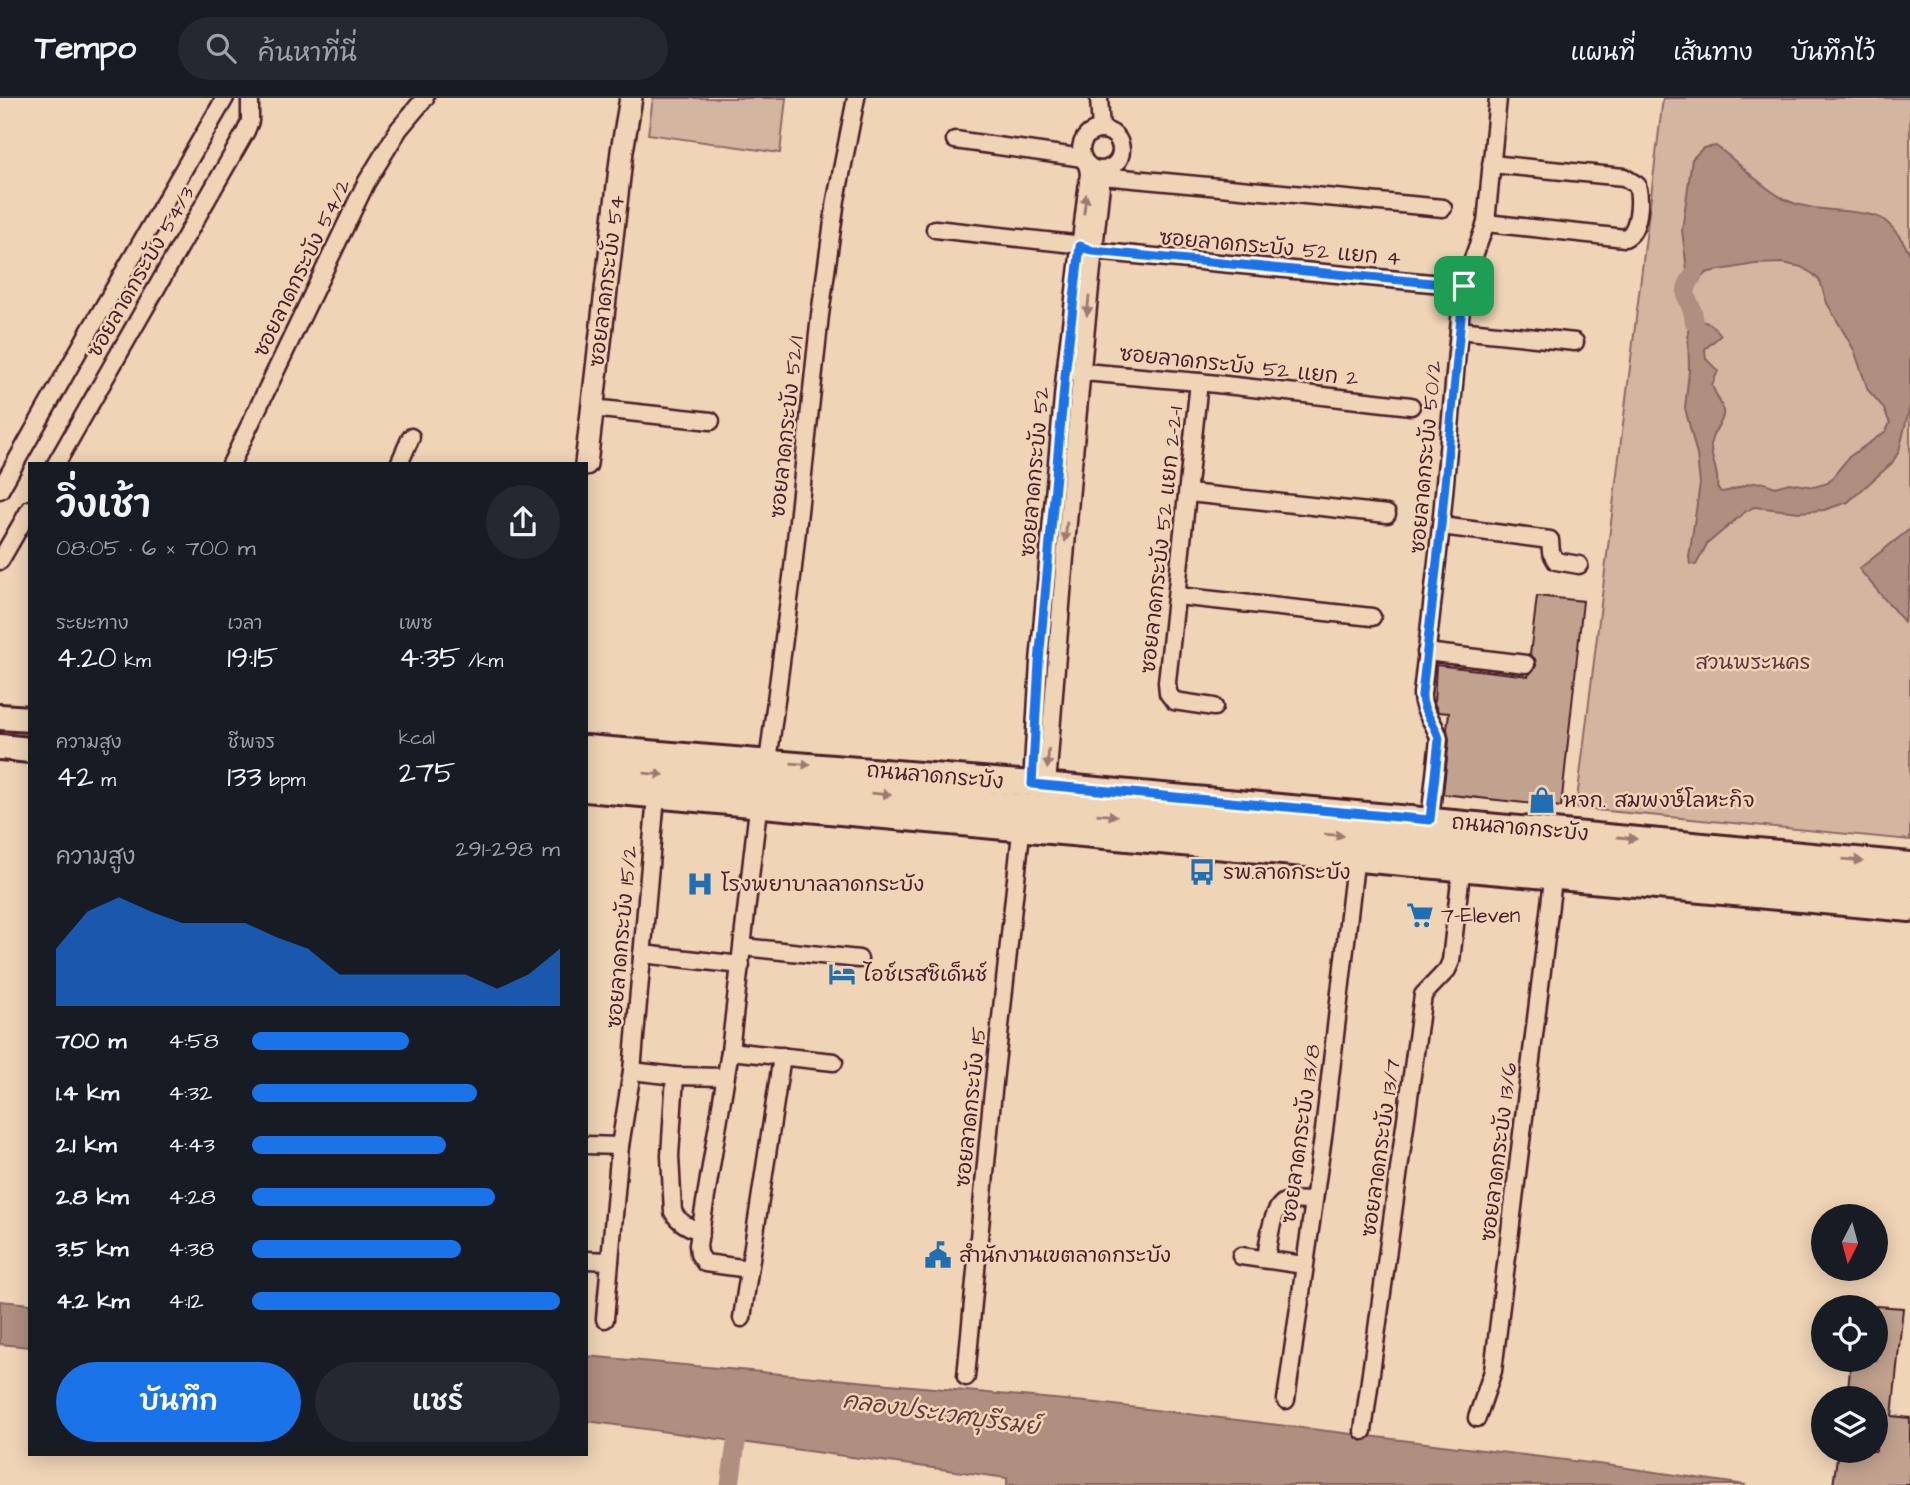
<!DOCTYPE html>
<html lang="th">
<head>
<meta charset="utf-8">
<style>
  :root { --surface:#171b24; --page:#242831; --text:#f1f3f6; --muted:#9ea1a6; --line:#363941; --accent:#1a73e8 }
  body { margin:0; font-family:"Architects Daughter","Playpen Sans Thai",sans-serif; background:var(--page); color:var(--text); height:100vh; display:flex; flex-direction:column; font-size:26px; white-space:nowrap }
  * { box-sizing:border-box; margin:0 }
  p { font-size:23px; color:var(--muted) }
  .icon { flex:none; width:38px; height:38px; fill:none; stroke:currentColor; stroke-width:2; stroke-linecap:round; stroke-linejoin:round }
  .map { position:relative; flex:1; overflow:hidden }
  .drawer { position:absolute; left:28px; top:364px; width:560px; height:994px; display:flex; flex-direction:column; background:var(--surface); border-radius:0px; box-shadow:0 4px 18px #0003 }
  .drawer>* { flex:none }
  .needle { width:46px; rotate:186deg }
  .fabs { position:absolute; left:1811px; top:1106px; display:grid; gap:14px }
  .fabs a { display:grid; place-items:center; width:77px; height:77px; border-radius:50%; background:var(--surface); box-shadow:0 4px 18px #0003; font-size:35px }
  .pin { position:absolute; display:grid; place-items:center; width:60px; height:60px; color:#fff; margin:-30px; border-radius:14px; box-shadow:0 4px 10px #0006 }
  .round { display:grid; place-items:center; flex:none; width:74px; height:74px; border-radius:37px; background:var(--page) }
  .summary { display:flex; align-items:center; justify-content:space-between; height:119px; padding:0 28px }
  h1 { font-size:38px; font-weight:600; line-height:52px }
  .metrics { display:grid; grid-template-columns:repeat(3,1fr); gap:10px; height:119px; padding:7px 28px }
  .metrics div { display:grid; align-content:center }
  .metrics b { font-size:30px; font-weight:600 }
  .metrics small { font-size:19px; font-weight:400 }
  .metrics p { font-size:19px }
  .chart { height:196px; padding:14px 28px }
  .chart p { display:flex; justify-content:space-between }
  .chart svg { width:100%; height:126px; margin-top:7px; fill:var(--accent); opacity:.7 }
  .action { display:flex; gap:14px; margin-top:auto; padding:14px 28px }
  .action a { flex:1; height:80px; border-radius:42px; background:var(--accent); color:#fff; font-size:28px; font-weight:600; line-height:80px; text-align:center }
  .action a+a { background:var(--page); color:var(--text) }
  ul { padding:0 28px; list-style:none; font-size:23px }
  li { display:grid; grid-template-columns:112px 84px 1fr; align-items:center; height:52px }
  li i { height:18px; border-radius:9px; background:var(--accent) }
  header { display:flex; align-items:center; gap:42px; box-sizing:border-box; height:98px; padding:0 35px; background:var(--surface); border-bottom:2px solid var(--line) }
  header strong { font-size:33px }
  nav { display:flex; gap:38px; margin-inline-start:auto; font-size:24px }
  .search { width:490px; height:63px; background:var(--page); display:flex; align-items:center; gap:18px; box-sizing:border-box; padding:0 24px; border-radius:38px; color:var(--muted); font-size:26px }
  .map>svg:first-child { display:block }
</style>
</head>
<body>
<header>
<strong>Tempo</strong>
<div class="search"><svg class="icon" aria-label="search" viewBox="0 0 24 24"><circle cx="10" cy="10" r="6"/><path d="M15 15l6 6"/></svg>ค้นหาที่นี่</div>
<nav><a>แผนที่</a><a>เส้นทาง</a><a>บันทึกไว้</a></nav>
</header>
<div class="map">
<svg width="1910" height="1387" viewBox="0 0 1910 1387">
  <rect width="100%" height="100%" fill="#efd4b6"/>
  <filter id="ink" filterUnits="userSpaceOnUse"><feTurbulence type="fractalNoise" baseFrequency=".0143" numOctaves="2"/><feDisplacementMap in="SourceGraphic" scale="14" xChannelSelector="R" yChannelSelector="G"/><feConvolveMatrix kernelMatrix="1 2 1 2 8 2 1 2 1" color-interpolation-filters="sRGB"/></filter>
  <g filter="url(#ink)">
    <!-- green -->
    <g fill="#d4b6a0" stroke="#8f6a66" stroke-width="2">
      <polygon points="653,0 786,0 780,55 648,36"/>
      <polygon points="1663,0 1910,0 1910,742 1576,710"/>
    </g>
    <!-- water -->
    <g fill="#b08f81" stroke="#87625f" stroke-width="2">
      <path d="M 1716,48 C 1740,65 1758,87 1784,101 C 1811,116 1868,110 1884,122 C 1894,130 1904,144 1910,156 L 1910,308 L 1899,353 L 1892,365 L 1848,404 L 1824,412 L 1799,414 L 1754,409 L 1745,414 L 1707,446 L 1696,467 L 1690,466 L 1689,459 L 1700,386 L 1697,357 L 1685,310 L 1689,273 L 1688,232 L 1694,223 C 1707,222 1713,227 1721,237 L 1705,251 L 1706,261 L 1718,273 L 1712,287 C 1715,296 1722,305 1723,313 C 1725,324 1712,333 1711,344 C 1709,360 1720,373 1717,389 L 1721,394 C 1743,392 1752,377 1775,389 L 1789,385 L 1814,389 L 1828,385 L 1849,359 L 1886,333 L 1890,325 L 1883,309 L 1868,292 L 1854,252 L 1827,205 L 1820,183 L 1813,176 L 1801,169 L 1783,165 L 1755,166 L 1709,174 L 1701,178 L 1693,178 L 1687,172 L 1682,132 L 1692,61 L 1703,50 Z"/>
      <polygon points="1910,431 1910,484 1904,524 1859,471"/>
      <polygon points="0,1203 30,1206 30,1249 0,1246"/>
      <polygon points="586,1258 1097,1305 1606,1367 1746,1387 1007,1387 1007,1380 586,1323"/>
    </g>
    <g fill="none" stroke-linecap="round" stroke-linejoin="round">
      <!-- canal -->
      <g stroke="#b08f81" stroke-width="19">
        <path d="M 1693,178 C 1677,200 1694,203 1694,223"/>
        <polyline points="730,1387 740,1318"/>
      </g>
    </g>
    <!-- building -->
    <g fill="#c1a28f" stroke="#4a1f2b" stroke-width="2">
      <polygon points="1537,498 1583,503 1561,709 1443,696 1449,642 1447,631 1449,615 1438,614 1434,605 1436,567 1528,578 1536,568 1535,561 1530,557"/>
      <polygon points="1876,1208 1903,1210 1892,1318 1910,1320 1910,1387 1833,1387 1838,1353 1876,1353 1876,1300 1847,1300 1851,1262 1876,1262"/>
    </g>
    <g fill="none" stroke-linecap="round" stroke-linejoin="round">
      <defs>
        <g id="street">
          <polyline points="1099,0 1101,32"/>
          <circle cx="1101" cy="52" r="20"/>
          <polyline points="955,42 1083,60"/>
          <polyline points="1102,78 1443,110"/>
          <path d="M 1486,125 L 1625,140 C 1640,133 1641,101 1637,87 L 1624,79 L 1491,66"/>
          <polyline points="935,131 1074,146 1093,153 1463,188"/>
          <polyline points="1459,232 1575,244"/>
          <polyline points="1072,273 1199,284 1411,308"/>
          <polyline points="1199,284 1167,584 1168,595 1174,603 1214,609"/>
          <polyline points="592,310 711,323"/>
          <polyline points="56,366 246,33 250,23 250,0"/>
          <polyline points="231,366 366,85 399,31 425,0"/>
          <polyline points="399,366 411,339"/>
          <polyline points="0,392 89,234 225,0"/>
          <polyline points="1189,395 1387,416"/>
          <polyline points="1441,428 1550,442 1551,454 1556,463 1579,467"/>
          <polyline points="0,463 30,411"/>
          <polyline points="1177,498 1372,519"/>
          <polyline points="1426,554 1526,566"/>
          <polyline points="768,664 792,479 820,217 836,102 856,0"/>
          <polyline points="1032,686 1039,564 1065,277 1089,75 1087,66"/>
          <path d="M 1047,688 C 1062,485 1079,281 1102,78 L 1109,70"/>
          <path d="M 1430,722 L 1439,641 C 1436,625 1421,613 1422,596 L 1441,428 L 1463,188 L 1486,125 L 1498,0"/>
          <polyline points="743,849 859,861"/>
          <polyline points="642,856 741,867"/>
          <polyline points="730,953 834,964"/>
          <polyline points="632,973 675,978 725,979"/>
          <path d="M 675,978 L 670,1058 L 673,1114 C 679,1125 689,1129 701,1134"/>
          <polyline points="586,1047 620,1048"/>
          <polyline points="1241,1158 1304,1167"/>
          <path d="M 1266,1161 C 1268,1148 1271,1110 1285,1104 C 1292,1101 1305,1103 1313,1103"/>
          <polyline points="586,1162 610,1163"/>
          <polyline points="749,1171 705,1165 699,1156 698,1147 730,953 757,719"/>
          <polyline points="742,1220 782,958"/>
          <polyline points="605,1221 620,1048 632,973 655,710"/>
          <polyline points="966,1279 991,1012 1020,744"/>
          <polyline points="1286,1302 1324,1032 1354,774"/>
          <polyline points="1477,1320 1493,1273 1552,790"/>
          <polyline points="1363,1333 1423,897 1447,872 1451,863 1460,783"/>
        </g>
        <polyline id="secondary" points="586,366 622,53 631,0"/>
        <g id="primary">
          <polyline points="0,619 30,621"/>
          <polyline points="0,649 30,652"/>
          <polyline points="586,650 1032,686 1910,767"/>
          <polyline points="586,670 1910,788"/>
          <polyline points="586,691 1910,811"/>
        </g>
      </defs>
      <!-- street casing -->
      <use href="#street" stroke="#4a1f2b" stroke-width="21"/>
      <!-- secondary casing -->
      <use href="#secondary" stroke="#4a1f2b" stroke-width="26"/>
      <!-- primary casing -->
      <use href="#primary" stroke="#4a1f2b" stroke-width="30"/>
      <!-- street -->
      <use href="#street" stroke="#efd4b6" stroke-width="16"/>
      <!-- secondary -->
      <use href="#secondary" stroke="#efd4b6" stroke-width="21"/>
      <!-- primary -->
      <use href="#primary" stroke="#efd4b6" stroke-width="24"/>
    </g>
    <!-- one-way arrows -->
    <defs><path id="oneway-solid" d="M-6-.8H1V-3.2L6.5 0L1 3.2V.8H-6Z" transform="scale(1.75)"/></defs>
    <g fill="#9c7a70">
      <use href="#oneway-solid" transform="translate(1085 106) rotate(-83)"/>
      <use href="#oneway-solid" transform="translate(1088 208) rotate(96)"/>
      <use href="#oneway-solid" transform="translate(1066 434) rotate(95)"/>
      <use href="#oneway-solid" transform="translate(1048 661) rotate(94)"/>
      <use href="#oneway-solid" transform="translate(801 666) rotate(5)"/>
      <use href="#oneway-solid" transform="translate(654 676) rotate(5)"/>
      <use href="#oneway-solid" transform="translate(881 696) rotate(5)"/>
      <use href="#oneway-solid" transform="translate(1107 717) rotate(5)"/>
      <use href="#oneway-solid" transform="translate(1334 737) rotate(5)"/>
      <use href="#oneway-solid" transform="translate(1627 740) rotate(6)"/>
      <use href="#oneway-solid" transform="translate(1853 762) rotate(5)"/>
    </g>
  </g>
  <g fill="none" stroke-linecap="round" stroke-linejoin="round" filter="url(#ink)">
    <defs>
      <path id="route" d="M 1080,148 L 1093,153 L 1464,188 L 1441,428 L 1422,596 C 1421,614 1436,625 1439,641 L 1430,722 L 1032,686 L 1039,564 L 1065,278 Z"/>
    </defs>
    <!-- route casing -->
    <use href="#route" stroke="#fff" stroke-width="14"/>
    <!-- route -->
    <use href="#route" stroke="#1a73e8" stroke-width="9"/>
  </g>
  <!-- icons -->
  <defs>
    <symbol id="shop-bare" viewBox="-9 -9 18 18"><path d="M-5-2.5h2.3a2.7 3.5 0 0 1 5.4 0H5L5.5 6h-11ZM-1.5-2.5h3a1.5 2.3 0 0 0-3 0Z" fill="#1f6fb2" stroke="#efd4b6" stroke-width="2.5" paint-order="stroke"/></symbol>
    <symbol id="bus-bare" viewBox="-9 -9 18 18"><path d="M-5-6H5V4H4V6H2V4H-2V6H-4V4H-5ZM-3.5-4V0h7V-4ZM-3.5 1.2v1.5H-2V1.2ZM2 1.2v1.5H3.5V1.2Z" fill="#1f6fb2" stroke="#efd4b6" stroke-width="2.5" paint-order="stroke"/></symbol>
    <symbol id="hospital-bare" viewBox="-9 -9 18 18"><path d="M-5-5h3v3.5h4V-5h3V5h-3V1.5h-4V5h-3Z" fill="#1f6fb2" stroke="#efd4b6" stroke-width="2.5" paint-order="stroke"/></symbol>
    <symbol id="supermarket-bare" viewBox="-9 -9 18 18"><path d="M-6-5.5h2.5l.6 2H6L4.5 2H-2.5L-4.4-4H-6ZM-1.5 3.2a1.3 1.3 0 1 0 .1 0ZM3 3.2a1.3 1.3 0 1 0 .1 0Z" fill="#1f6fb2" stroke="#efd4b6" stroke-width="2.5" paint-order="stroke"/></symbol>
    <symbol id="hotel-bare" viewBox="-9 -9 18 18"><path d="M-6-4.5h1.5V1H6V5H4.5V3h-9V5H-6ZM-4 0a1.8 1.8 0 1 1 3.6 0ZM.5 0V-2.5h3Q6-2.5 6 0Z" fill="#1f6fb2" stroke="#efd4b6" stroke-width="2.5" paint-order="stroke"/></symbol>
    <symbol id="civic-bare" viewBox="-9 -9 18 18"><path d="M-.6-6.5H3V-4.5H.6V-3L4-1V1h2V6H-6V1h2V-1L-.6-3ZM-1.2 2.5V6h2.4V2.5Z" fill="#1f6fb2" stroke="#efd4b6" stroke-width="2.5" paint-order="stroke"/></symbol>
  </defs>
  <g fill-rule="evenodd">
    <use href="#shop-bare" x="1523" y="683" width="38" height="38"/>
    <use href="#bus-bare" x="1183" y="755" width="38" height="38"/>
    <use href="#hospital-bare" x="681" y="767" width="38" height="38"/>
    <use href="#supermarket-bare" x="1401" y="798" width="38" height="38"/>
    <use href="#hotel-bare" x="823" y="857" width="38" height="38"/>
    <use href="#civic-bare" x="919" y="1138" width="38" height="38"/>
  </g>
  <g text-anchor="middle" dominant-baseline="central" stroke-width="5" stroke-linejoin="round" paint-order="stroke">
    <!-- street labels -->
    <g font-size="21" fill="#4a1f2b" stroke="#efd4b6">
      <text transform="translate(1280 150) rotate(5)">ซอยลาดกระบัง 52 แยก 4</text>
      <text transform="translate(302 170) rotate(-64)">ซอยลาดกระบัง 54/2</text>
      <text transform="translate(141 174) rotate(-60)">ซอยลาดกระบัง 54/3</text>
      <text transform="translate(607 183) rotate(-83)">ซอยลาดกระบัง 54</text>
      <text transform="translate(1239 268) rotate(6)">ซอยลาดกระบัง 52 แยก 2</text>
      <text transform="translate(787 329) rotate(-84)">ซอยลาดกระบัง 52/1</text>
      <text transform="translate(1426 359) rotate(-85)">ซอยลาดกระบัง 50/2</text>
      <text transform="translate(1035 374) rotate(-85)">ซอยลาดกระบัง 52</text>
      <text transform="translate(1162 442) rotate(-84)">ซอยลาดกระบัง 52 แยก 2-2-1</text>
      <text transform="translate(935 678) rotate(5)">ถนนลาดกระบัง</text>
      <text transform="translate(1520 730) rotate(5)">ถนนลาดกระบัง</text>
      <text transform="translate(622 839) rotate(-85)">ซอยลาดกระบัง 15/2</text>
      <text transform="translate(971 1009) rotate(-84)">ซอยลาดกระบัง 15</text>
      <text transform="translate(1301 1036) rotate(-82)">ซอยลาดกระบัง 13/8</text>
      <text transform="translate(1381 1050) rotate(-82)">ซอยลาดกระบัง 13/7</text>
      <text transform="translate(1499 1054) rotate(-83)">ซอยลาดกระบัง 13/6</text>
    </g>
    <!-- park labels -->
    <g font-size="21" fill="#5f363d" stroke="#efd4b6">
      <text x="1753" y="564">สวนพระนคร</text>
    </g>
    <!-- poi labels -->
    <g font-size="21" fill="#4a1f2b" stroke="#efd4b6" text-anchor="start">
      <text x="1563" y="702">หจก. สมพงษ์โลหะกิจ</text>
      <text x="1223" y="774">รพ.ลาดกระบัง</text>
      <text x="721" y="786">โรงพยาบาลลาดกระบัง</text>
      <text x="1441" y="817">7-Eleven</text>
      <text x="863" y="876">ไอช์เรสซิเด็นช์</text>
      <text x="959" y="1157">สำนักงานเขตลาดกระบัง</text>
    </g>
    <!-- water labels -->
    <g font-size="23" font-style="italic" fill="#643b40" stroke="#efd4b6">
      <text transform="translate(941 1316) rotate(8)">คลองประเวศบุรีรมย์</text>
    </g>
  </g>
</svg>
<div class="fabs">
<a><svg class="needle" viewBox="-14 -14 28 28"><path d="M0-13l5 13h-10z" fill="#e53935"/><path d="M0 13l5-13h-10z" fill="#9ea1a6"/></svg></a>
<a><svg class="icon" aria-label="locate" viewBox="0 0 24 24"><circle cx="12" cy="12" r="6"/><path d="M12 2v4M12 18v4M2 12h4M18 12h4"/></svg></a>
<a><svg class="icon" aria-label="layers" viewBox="0 0 24 24"><path d="M12 4l9 5-9 5-9-5zM3 14l9 5 9-5"/></svg></a>
</div>
<div class="pin" style="left:1464px;top:188px;background:#1e9e55"><svg class="icon" aria-label="arrive" viewBox="0 0 24 24"><path d="M6 21V4h12l-3 4 3 4H6"/></svg></div>
<section class="drawer">
<div class="summary"><div><h1>วิ่งเช้า</h1><p>08:05 · 6 × 700 m</p></div><a class="round"><svg class="icon" aria-label="share" viewBox="0 0 24 24"><path d="M12 15V3M7 8l5-5 5 5M5 13v7h14v-7"/></svg></a></div>
<div class="metrics">
<div><p>ระยะทาง</p><b>4.20<small> km</small></b></div>
<div><p>เวลา</p><b>19:15</b></div>
<div><p>เพซ</p><b>4:35<small> /km</small></b></div>
</div>
<div class="metrics">
<div><p>ความสูง</p><b>42<small> m</small></b></div>
<div><p>ชีพจร</p><b>133<small> bpm</small></b></div>
<div><p>kcal</p><b>275</b></div>
</div>
<div class="chart"><p><span>ความสูง</span>291–298 m</p>
<svg viewBox="0 0 160 44" preserveAspectRatio="none"><path d="M0 44V24L10 11L20 6L30 11L40 15L50 15L60 15L70 20L80 24L90 33L100 33L110 33L120 33L130 33L140 38L150 33L160 24V44z"/></svg>
</div>
<ul>
<li><b>700 m</b>4:58<i style="width:51%"></i></li>
<li><b>1.4 km</b>4:32<i style="width:73%"></i></li>
<li><b>2.1 km</b>4:43<i style="width:63%"></i></li>
<li><b>2.8 km</b>4:28<i style="width:79%"></i></li>
<li><b>3.5 km</b>4:38<i style="width:68%"></i></li>
<li><b>4.2 km</b>4:12<i style="width:100%"></i></li>
</ul>
<div class="action"><a>บันทึก</a><a>แชร์</a></div>
</section>
</div>
</body>
</html>
